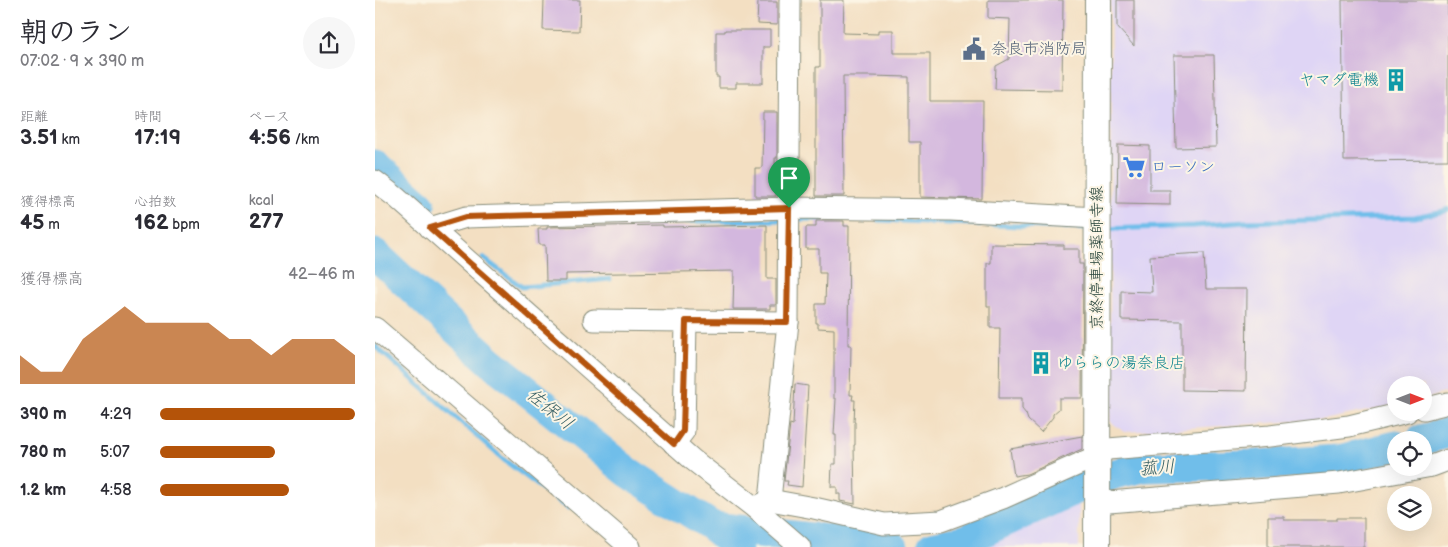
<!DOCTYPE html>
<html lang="ja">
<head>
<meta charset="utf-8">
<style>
  :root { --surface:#fff; --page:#f7f7f7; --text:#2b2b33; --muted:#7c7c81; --accent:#b45309 }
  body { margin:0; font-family:"Balsamiq Sans","Klee One",sans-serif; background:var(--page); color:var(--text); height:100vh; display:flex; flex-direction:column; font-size:19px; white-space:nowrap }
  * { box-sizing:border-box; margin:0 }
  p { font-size:16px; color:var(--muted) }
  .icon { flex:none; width:28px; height:28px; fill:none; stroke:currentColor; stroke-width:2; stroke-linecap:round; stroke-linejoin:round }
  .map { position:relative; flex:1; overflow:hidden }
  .panel { display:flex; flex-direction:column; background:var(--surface); width:375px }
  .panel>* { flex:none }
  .needle { width:32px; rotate:90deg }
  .fabs { position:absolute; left:1012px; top:376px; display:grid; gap:10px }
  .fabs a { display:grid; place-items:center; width:45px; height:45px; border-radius:50%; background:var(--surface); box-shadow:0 5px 20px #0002; font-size:25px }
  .pin { position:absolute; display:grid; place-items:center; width:42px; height:42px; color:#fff; margin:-51px -21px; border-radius:50% 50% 50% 0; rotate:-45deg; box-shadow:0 0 5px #0007 }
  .pin .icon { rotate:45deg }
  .round { display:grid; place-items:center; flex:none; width:52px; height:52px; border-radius:26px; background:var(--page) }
  .overview { display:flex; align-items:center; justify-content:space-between; height:85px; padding:0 20px }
  h1 { font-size:28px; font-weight:700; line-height:38px }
  .stats { display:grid; grid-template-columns:repeat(3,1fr); gap:8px; height:85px; padding:5px 20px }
  .stats div { display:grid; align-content:center }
  .stats b { font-size:21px; font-weight:700 }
  .stats small { font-size:14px; font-weight:400 }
  .stats p { font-size:14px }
  .chart { height:140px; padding:10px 20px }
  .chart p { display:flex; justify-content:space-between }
  .chart svg { width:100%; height:90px; margin-top:5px; fill:var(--accent); opacity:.7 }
  ul { padding:0 20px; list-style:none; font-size:16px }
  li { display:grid; grid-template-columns:80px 60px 1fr; align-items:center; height:38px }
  li i { height:12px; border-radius:6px; background:var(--accent) }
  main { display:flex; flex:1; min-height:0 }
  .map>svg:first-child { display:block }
</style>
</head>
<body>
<main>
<section class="panel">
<div class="overview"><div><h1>朝のラン</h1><p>07:02 · 9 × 390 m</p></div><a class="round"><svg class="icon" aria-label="share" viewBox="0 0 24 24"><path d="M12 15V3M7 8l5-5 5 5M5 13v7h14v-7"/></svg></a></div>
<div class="stats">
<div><p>距離</p><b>3.51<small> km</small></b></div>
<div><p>時間</p><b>17:19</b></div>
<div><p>ペース</p><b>4:56<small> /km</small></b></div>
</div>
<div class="stats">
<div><p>獲得標高</p><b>45<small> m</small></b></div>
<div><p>心拍数</p><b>162<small> bpm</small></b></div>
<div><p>kcal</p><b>277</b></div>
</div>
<div class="chart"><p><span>獲得標高</span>42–46 m</p>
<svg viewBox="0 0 160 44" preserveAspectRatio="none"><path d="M0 44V30L10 38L20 38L30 22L40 14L50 6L60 14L70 14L80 14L90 14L100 22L110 22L120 30L130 22L140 22L150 22L160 30V44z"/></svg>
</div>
<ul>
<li><b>390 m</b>4:29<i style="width:100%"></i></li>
<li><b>780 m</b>5:07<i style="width:59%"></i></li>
<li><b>1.2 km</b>4:58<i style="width:66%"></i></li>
</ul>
</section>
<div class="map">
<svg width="1073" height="547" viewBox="0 0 1073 547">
  <rect width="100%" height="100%" fill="#fcf5e5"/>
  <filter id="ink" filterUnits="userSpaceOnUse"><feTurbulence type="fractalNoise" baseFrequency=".02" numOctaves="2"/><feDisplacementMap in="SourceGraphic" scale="10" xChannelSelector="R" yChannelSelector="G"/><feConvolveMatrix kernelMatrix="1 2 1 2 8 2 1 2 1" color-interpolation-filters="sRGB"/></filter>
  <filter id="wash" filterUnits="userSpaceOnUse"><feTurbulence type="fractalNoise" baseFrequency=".0096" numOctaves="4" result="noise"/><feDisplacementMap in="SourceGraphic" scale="20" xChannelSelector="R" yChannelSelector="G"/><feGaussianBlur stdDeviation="1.12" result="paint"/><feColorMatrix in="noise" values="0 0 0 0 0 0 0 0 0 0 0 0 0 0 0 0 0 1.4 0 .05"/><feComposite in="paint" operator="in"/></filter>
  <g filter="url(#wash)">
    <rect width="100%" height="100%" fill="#f3dfc2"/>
    <!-- built -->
    <g fill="#dfd5f5">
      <polygon points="736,0 1073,0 1073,391 1049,400 1049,385 1021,385 1021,405 953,419 749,432 735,421"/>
      <polygon points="704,502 704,547 601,547 626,538"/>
    </g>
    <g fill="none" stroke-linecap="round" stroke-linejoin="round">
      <!-- stream -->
      <g stroke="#6fbeea" stroke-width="5">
        <polyline points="418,219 447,219"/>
        <polyline points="503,220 716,229"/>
        <polyline points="283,222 409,220"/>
        <polyline points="730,229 819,226 870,222 1040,217 1069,211 1073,209"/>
        <polyline points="108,258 147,287 235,279"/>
        <polyline points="0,346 129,460 193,508"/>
      </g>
      <!-- river -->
      <g stroke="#6fbeea" stroke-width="31">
        <polyline points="0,165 45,205"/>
        <polyline points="0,254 115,361 253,472 338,527 362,547"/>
        <polyline points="1046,440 1073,433"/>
        <polyline points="338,527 518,547"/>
        <polyline points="557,547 590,540 694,492 739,474 770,467 881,465 964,460 1021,446"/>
      </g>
    </g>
    <g id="blocks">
      <!-- building -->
      <g fill="#d3b7de">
        <polygon points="169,0 205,0 204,31 168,30"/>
        <polygon points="445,0 469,0 468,33 503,34 503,30 518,30 518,53 555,53 555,101 608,101 607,199 545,197 545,142 534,142 534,77 496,76 468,76 469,196 441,196 441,67 445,67"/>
        <polygon points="613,0 688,0 687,90 620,89 621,66 634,59 635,19 613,18"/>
        <polygon points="742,0 759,0 759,46 742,27"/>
        <polygon points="967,0 1073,0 1073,160 969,161"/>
        <polygon points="383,2 402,2 402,25 382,24"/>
        <polygon points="350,30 395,30 395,47 388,47 388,83 361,83 361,88 344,88 344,77 341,77 341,32 350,32"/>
        <polygon points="799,55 839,55 841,147 801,148"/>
        <polygon points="388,112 402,112 402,158 400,158 401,196 380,196 380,168 387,168"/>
        <polygon points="743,145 775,146 775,190 795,190 795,205 742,204"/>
        <polygon points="441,221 469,221 469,226 474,226 473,345 476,345 475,395 478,395 477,400 480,400 479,422 480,422 480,445 479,445 480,504 465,501 465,494 462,494 462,487 456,487 457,464 461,464 461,435 459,435 461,399 459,399 459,329 443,328 443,323 441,323 441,304 450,304 451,273 444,273 444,249 431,249 431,227 441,227"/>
        <polygon points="288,225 288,227 392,225 392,279 401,279 401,305 395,305 395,309 358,309 359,271 191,274 191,281 171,281 170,245 164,245 163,229 172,229 172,227"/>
        <polygon points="616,244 689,245 689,249 704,249 704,264 708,264 707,398 684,398 684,409 678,414 678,417 666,432 653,420 651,414 647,409 647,398 624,398 625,328 615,328 615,306 612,306 612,263 616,263"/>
        <polygon points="829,253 831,289 872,289 871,391 807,390 807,321 746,320 746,291 777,292 775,256"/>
        <polygon points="420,384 433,386 427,487 412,485 413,481 409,481 415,424 418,425"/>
        <polygon points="707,436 707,449 652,474 639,476 635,449"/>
        <polygon points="893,517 909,517 909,520 962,520 962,518 989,518 989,547 893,547"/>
      </g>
    </g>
  </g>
  <g filter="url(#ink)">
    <use href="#blocks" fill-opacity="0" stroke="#898e7b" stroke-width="1"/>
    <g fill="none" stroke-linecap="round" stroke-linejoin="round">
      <defs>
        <g id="minor">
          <polyline points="0,181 22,198 318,460 380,508 425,547"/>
          <polyline points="55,228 91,217 414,208 576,210 722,218"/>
          <polyline points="219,320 311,321"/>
          <polyline points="0,328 255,547"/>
          <polyline points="1049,409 1073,403"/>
          <polyline points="299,444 309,431 311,321 413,322"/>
          <polyline points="395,500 413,322 415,0"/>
          <polyline points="722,503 964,483 1057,466 1073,460"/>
          <polyline points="380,508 395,500 439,508 509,524 566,521 628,498 722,456 733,449 895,436 974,426 1032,412"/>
        </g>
        <polyline id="major" points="722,547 723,0"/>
      </defs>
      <!-- minor casing -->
      <use href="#minor" stroke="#898e7b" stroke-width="23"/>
      <!-- major casing -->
      <use href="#major" stroke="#898e7b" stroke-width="28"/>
      <!-- minor -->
      <use href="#minor" stroke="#fff" stroke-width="21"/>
      <!-- major -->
      <use href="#major" stroke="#fff" stroke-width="26"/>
    </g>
  </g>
  <g fill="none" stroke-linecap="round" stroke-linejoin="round" filter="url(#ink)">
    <defs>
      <polygon id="route" points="414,208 412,322 311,321 308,431 299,444 55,228 91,217"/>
    </defs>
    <!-- route casing -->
    <use href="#route" stroke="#fff" stroke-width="10"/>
    <!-- route -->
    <use href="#route" stroke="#b45309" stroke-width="6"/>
  </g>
  <!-- icons -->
  <defs>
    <symbol id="civic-bare" viewBox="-9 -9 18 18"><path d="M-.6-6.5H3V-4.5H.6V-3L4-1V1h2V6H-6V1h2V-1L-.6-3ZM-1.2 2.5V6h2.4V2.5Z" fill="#5c6f8a" stroke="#fcf5e5" stroke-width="2.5" paint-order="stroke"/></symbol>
    <symbol id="building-bare" viewBox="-9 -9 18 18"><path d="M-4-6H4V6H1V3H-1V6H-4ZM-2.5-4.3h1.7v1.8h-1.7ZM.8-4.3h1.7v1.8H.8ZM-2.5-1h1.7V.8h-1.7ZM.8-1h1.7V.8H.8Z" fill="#0f9aa8" stroke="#fcf5e5" stroke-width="2.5" paint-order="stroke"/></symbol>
    <symbol id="supermarket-bare" viewBox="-9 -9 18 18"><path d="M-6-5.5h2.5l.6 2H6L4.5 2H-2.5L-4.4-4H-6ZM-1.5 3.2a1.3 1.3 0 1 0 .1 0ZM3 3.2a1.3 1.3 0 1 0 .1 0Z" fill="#3f7fe0" stroke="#fcf5e5" stroke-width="2.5" paint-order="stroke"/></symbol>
  </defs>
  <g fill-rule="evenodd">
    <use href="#civic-bare" x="583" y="33" width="32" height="32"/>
    <use href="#building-bare" x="1005" y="64" width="32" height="32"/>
    <use href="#supermarket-bare" x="743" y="151" width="32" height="32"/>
    <use href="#building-bare" x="650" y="347" width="32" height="32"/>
  </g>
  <g text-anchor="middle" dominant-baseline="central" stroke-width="4" stroke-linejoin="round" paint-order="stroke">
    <!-- service labels -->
    <g font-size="16" fill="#4e5e75" stroke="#fcf5e5" text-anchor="start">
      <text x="616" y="49">奈良市消防局</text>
    </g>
    <!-- culture labels -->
    <g font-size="16" fill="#0d838f" stroke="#fcf5e5" text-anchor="end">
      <text x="1004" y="80">ヤマダ電機</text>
      <text x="682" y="363" text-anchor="start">ゆららの湯奈良店</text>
    </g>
    <!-- shop labels -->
    <g font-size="16" fill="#366cbe" stroke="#fcf5e5" text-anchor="start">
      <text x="776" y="167">ローソン</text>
    </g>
    <!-- street labels -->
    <g font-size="16" fill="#1f3d34" stroke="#fcf5e5">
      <text transform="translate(722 258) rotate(-90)">京終停車場薬師寺線</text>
    </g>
    <!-- water labels -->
    <g font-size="18" font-style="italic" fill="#335d62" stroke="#fcf5e5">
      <text transform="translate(175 409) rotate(39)">佐保川</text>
      <text transform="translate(782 468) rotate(-5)">菰川</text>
    </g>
  </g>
</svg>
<div class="fabs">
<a><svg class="needle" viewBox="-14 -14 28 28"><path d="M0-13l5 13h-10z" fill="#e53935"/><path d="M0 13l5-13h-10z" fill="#7c7c81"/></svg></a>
<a><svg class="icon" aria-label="locate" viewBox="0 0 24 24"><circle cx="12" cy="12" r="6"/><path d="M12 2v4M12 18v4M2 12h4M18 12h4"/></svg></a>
<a><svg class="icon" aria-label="layers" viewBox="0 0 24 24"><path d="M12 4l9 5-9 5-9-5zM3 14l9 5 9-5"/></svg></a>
</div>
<div class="pin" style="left:414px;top:208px;background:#1e9e55"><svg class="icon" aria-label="arrive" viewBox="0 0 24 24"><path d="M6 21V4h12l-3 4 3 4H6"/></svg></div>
</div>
</main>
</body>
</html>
